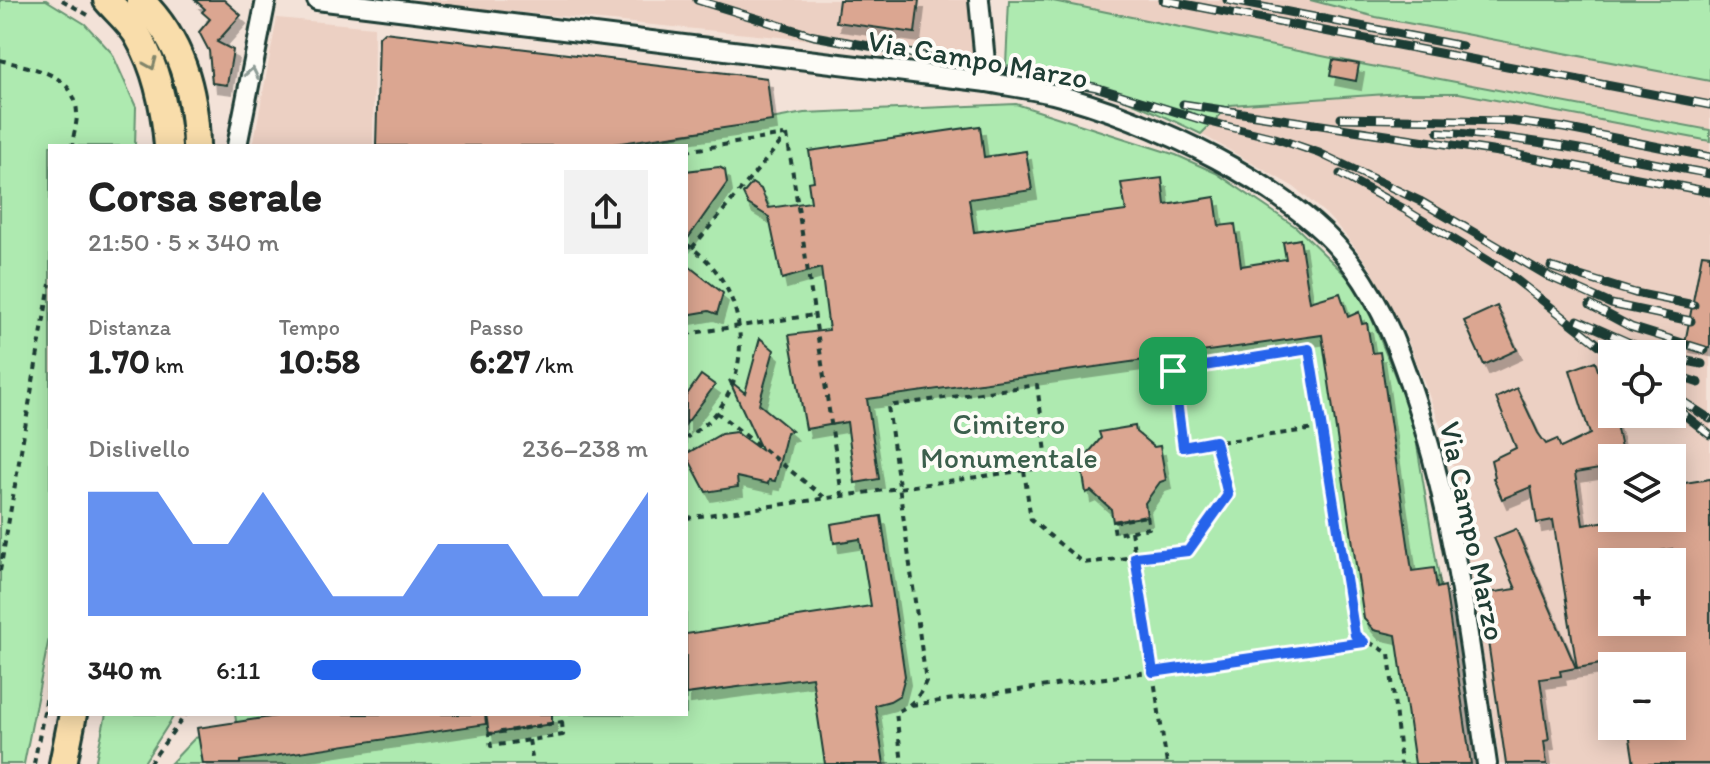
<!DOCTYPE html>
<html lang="it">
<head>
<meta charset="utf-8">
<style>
  :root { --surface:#fff; --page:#f2f2f2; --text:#222; --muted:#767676; --accent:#2563eb }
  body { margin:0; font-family:Itim,sans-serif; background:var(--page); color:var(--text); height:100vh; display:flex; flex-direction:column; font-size:30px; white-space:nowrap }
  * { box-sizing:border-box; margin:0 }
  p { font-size:26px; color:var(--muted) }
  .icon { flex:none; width:44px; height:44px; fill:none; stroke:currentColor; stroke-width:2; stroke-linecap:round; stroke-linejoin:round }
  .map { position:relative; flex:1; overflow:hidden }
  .sheet { position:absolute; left:48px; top:144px; width:640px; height:572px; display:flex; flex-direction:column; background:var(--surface); border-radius:0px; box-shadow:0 4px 20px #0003 }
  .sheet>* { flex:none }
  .controls { position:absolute; left:1598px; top:340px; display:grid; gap:16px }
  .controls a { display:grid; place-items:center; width:88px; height:88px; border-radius:0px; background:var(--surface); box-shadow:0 4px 20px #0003; font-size:40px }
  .pin { position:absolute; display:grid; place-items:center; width:68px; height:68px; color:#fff; margin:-34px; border-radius:16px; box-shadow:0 4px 12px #0006 }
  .round { display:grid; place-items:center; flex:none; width:84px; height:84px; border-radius:0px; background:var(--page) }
  .summary { display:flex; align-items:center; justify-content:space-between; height:136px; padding:0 40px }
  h1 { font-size:44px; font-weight:800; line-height:60px }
  .figures { display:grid; grid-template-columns:repeat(3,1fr); gap:12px; height:136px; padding:8px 40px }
  .figures div { display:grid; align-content:center }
  .figures b { font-size:34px; font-weight:800 }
  .figures small { font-size:22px; font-weight:400 }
  .figures p { font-size:22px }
  .chart { height:224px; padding:16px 40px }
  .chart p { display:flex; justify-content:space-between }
  .chart svg { width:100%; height:144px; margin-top:8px; fill:var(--accent); opacity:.7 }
  ul { padding:0 40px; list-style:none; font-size:26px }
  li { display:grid; grid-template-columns:128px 96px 1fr; align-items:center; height:60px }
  li i { height:20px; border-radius:10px; background:var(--accent) }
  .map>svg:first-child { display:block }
</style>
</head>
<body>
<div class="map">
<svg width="1710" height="764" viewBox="0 0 1710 764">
  <defs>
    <filter id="shadow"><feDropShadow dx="5" dy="9" stdDeviation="0" flood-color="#0004"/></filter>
  </defs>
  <rect width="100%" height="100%" fill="#f3e2d8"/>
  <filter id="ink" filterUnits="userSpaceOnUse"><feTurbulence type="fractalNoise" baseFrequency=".0125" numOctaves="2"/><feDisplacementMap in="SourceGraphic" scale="16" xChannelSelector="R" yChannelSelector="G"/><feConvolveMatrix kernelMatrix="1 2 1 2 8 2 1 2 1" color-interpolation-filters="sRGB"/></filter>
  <g filter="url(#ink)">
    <!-- built -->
    <g fill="#ecd0c3" fill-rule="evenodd">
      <polygon points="392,0 977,0 975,59 936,52"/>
      <polygon points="1048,0 1310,0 1376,17 1710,81 1710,130 1366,65"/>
      <polygon points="277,18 374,27 373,146 253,146"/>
      <path d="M 1401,93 L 1459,93 L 1710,141 L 1710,764 L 1500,764 L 1457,480 L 1444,435 L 1405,333 L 1371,269 L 1348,238 L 1326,214 L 1294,187 L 1201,134 L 1230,105 ZM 1612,354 L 1672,354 L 1672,414 L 1612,414 ZM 1612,458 L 1672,458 L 1672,518 L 1612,518 ZM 1612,562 L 1672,562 L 1672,622 L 1612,622 ZM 1612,666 L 1672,666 L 1672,726 L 1612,726 Z"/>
    </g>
    <!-- green -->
    <g fill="#aeeab0" stroke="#669472" stroke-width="2">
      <polygon points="0,0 46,0 85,24 112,53 136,107 135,146 50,146 50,633 24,764 0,764"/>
      <path d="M 1009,0 L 1048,0 L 1366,65 L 1710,130 L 1710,141 L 1459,93 L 1401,93 L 1230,105 L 1201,134 C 1138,103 1075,77 1006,65 Z"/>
      <polygon points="1310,0 1710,0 1710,81 1376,17"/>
      <polygon points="1016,104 1176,155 1216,173 1296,227 1360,289 1413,421 1470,764 170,764 195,738 237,728 235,714 686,714 686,146 621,146 804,113"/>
      <polygon points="106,714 175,714 143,764 95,764"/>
    </g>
    <!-- building -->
    <g fill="#dba691" stroke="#1f3d34" stroke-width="2" fill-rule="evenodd" filter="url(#shadow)">
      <polygon points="195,0 224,0 241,15 217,42 233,50 227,85 212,83 209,51 199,32 210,19 202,12 205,9"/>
      <polygon points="839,0 919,0 915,33 836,22"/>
      <polygon points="384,32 767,78 772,121 600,146 376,146 379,37"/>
      <polygon points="1333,60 1359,64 1356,81 1330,76"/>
      <polygon points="980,126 984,157 1026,151 1032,190 969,199 974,232 1126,211 1121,183 1162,178 1165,205 1215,197 1219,226 1235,224 1241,266 1286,259 1283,242 1300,239 1310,302 1340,293 1348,317 1359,312 1362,324 1367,323 1372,353 1380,352 1412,571 1434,568 1437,588 1445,586 1471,764 1415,764 1396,635 1374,630 1364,619 1322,335 867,399 879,479 855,483 847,422 806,429 789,335 829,330 821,268 782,279 769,217 748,204 743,194 752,183 761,189 769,208 811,202 808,182 814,181 809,151"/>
      <polygon points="719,167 725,170 727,183 686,241 686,171"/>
      <polygon points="1702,254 1710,255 1710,348 1685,343"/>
      <polygon points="686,264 723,293 717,314 709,311 686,315"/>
      <polygon points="1497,306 1517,350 1484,365 1464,321"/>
      <polygon points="760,338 774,350 759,404 792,431 787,432 775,481 769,480 768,484 737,477 738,487 706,492 686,454 721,434 736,432 762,451 729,380 745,393"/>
      <path d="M 1595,361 L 1617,429 L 1623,458 L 1612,458 L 1612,467 L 1575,473 L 1583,525 L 1625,518 L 1672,518 L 1672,485 L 1710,479 L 1710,764 L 1634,764 L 1628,726 L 1672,726 L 1672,666 L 1618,666 L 1618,661 L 1577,668 L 1553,520 L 1537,523 L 1531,487 L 1502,499 L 1493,478 L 1495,477 L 1491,460 L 1516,448 L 1496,398 L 1517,388 L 1538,433 L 1546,444 L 1557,439 L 1561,448 L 1590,434 L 1570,370 ZM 1672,549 L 1672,622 L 1612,622 L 1612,559 Z"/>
      <polygon points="701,375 715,385 686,424 686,396"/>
      <polygon points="1135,426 1136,432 1154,447 1160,446 1166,480 1160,482 1145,503 1147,516 1113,522 1111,509 1091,491 1086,493 1080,457 1086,456 1101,438 1099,432"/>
      <polygon points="881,516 905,676 900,695 890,701 875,705 884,764 825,764 812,677 686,694 686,634 871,606 860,539 834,543 831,524"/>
      <polygon points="1516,529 1576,668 1560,671 1561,676 1540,679 1549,740 1544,741 1547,764 1506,764 1481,594 1516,589 1494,538"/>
      <polygon points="290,714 485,714 486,724 240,761 240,764 203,764 197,728"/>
      <polygon points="486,714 552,714 552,724 489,734"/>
    </g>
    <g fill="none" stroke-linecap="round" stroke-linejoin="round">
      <defs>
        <g id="minor">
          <path d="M 317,0 L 987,82 C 1009,86 1031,89 1053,94 C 1146,117 1296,186 1353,266 C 1384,308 1400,353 1416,402 C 1455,520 1469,642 1487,764"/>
          <polyline points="979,0 987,82"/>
          <polyline points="237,146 266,0"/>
        </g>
        <g id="primary">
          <path d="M 107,0 C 117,12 132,24 139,38 C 158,71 165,108 168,146"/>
          <path d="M 140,0 C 181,40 195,90 196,146"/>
          <polyline points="63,764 73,714"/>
        </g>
      </defs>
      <!-- minor casing -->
      <use href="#minor" stroke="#1f3d34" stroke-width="24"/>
      <!-- primary casing -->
      <use href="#primary" stroke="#1f3d34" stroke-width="32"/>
      <!-- path -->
      <g stroke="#1f3d34" stroke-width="4" stroke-dasharray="6 6" stroke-linecap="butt">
        <polyline points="62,0 88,15"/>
        <path d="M 0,60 C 32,69 76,72 77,114 C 77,124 73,136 72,146"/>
        <polyline points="787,135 842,495"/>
        <polyline points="686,151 784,135"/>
        <path d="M 686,244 C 745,280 759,367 711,419 C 704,426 694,432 686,438"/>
        <polyline points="692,248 786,136"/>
        <polyline points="686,334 814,315"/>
        <polyline points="716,412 824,497"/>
        <polyline points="1322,428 1183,447 1173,371 1309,349 1355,635 1389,653 1401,764"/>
        <polyline points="1024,470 1031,520 1083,563 1188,551 1228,495 1215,441"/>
        <polygon points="1147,516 1149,528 1115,534 1113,522"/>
        <path d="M 686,518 L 1048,467 L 1037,385 L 888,406 L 926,681 C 919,698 912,705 896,712 L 902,764"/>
        <polyline points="1131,531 1167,764"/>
        <polyline points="0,571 50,284"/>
        <polyline points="911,705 1364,642"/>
        <polygon points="562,722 563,735 491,746 489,734"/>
        <polyline points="529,740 533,764"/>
        <polyline points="34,764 50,680"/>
        <polyline points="149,764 186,714"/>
      </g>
      <!-- minor -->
      <use href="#minor" stroke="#fdfcf7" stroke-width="18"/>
      <!-- primary -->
      <use href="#primary" stroke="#f9ddab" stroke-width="26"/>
      <defs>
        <g id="rail">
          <polyline points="697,0 814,36 1095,87 1206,121 1275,138 1319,153 1420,201 1550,277 1582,291 1611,304 1691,321"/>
          <polyline points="1163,0 1710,105"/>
          <polyline points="1227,0 1462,46"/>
          <polyline points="1183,104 1518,155 1710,192"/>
          <polyline points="1341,118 1509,121 1564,128 1710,157"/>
          <path d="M 1438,132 C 1529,136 1620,157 1710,174"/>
          <polyline points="1340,174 1404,209 1505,271"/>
          <polyline points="1496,264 1612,355"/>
          <polyline points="1551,267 1635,293 1694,305"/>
          <polyline points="1590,305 1631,327 1705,350"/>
          <polyline points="1578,320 1655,354"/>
          <polyline points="1672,358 1702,364"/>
          <polyline points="1672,374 1699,383"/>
          <polyline points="1679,399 1710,419"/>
          <polyline points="1672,405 1710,435"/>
        </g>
      </defs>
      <!-- rail casing -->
      <use href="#rail" stroke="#1f3d34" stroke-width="9"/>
      <!-- rail -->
      <use href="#rail" stroke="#fdfcf7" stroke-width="6" stroke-dasharray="18" stroke-linecap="butt"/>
    </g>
    <!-- one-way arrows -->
    <defs><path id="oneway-chevron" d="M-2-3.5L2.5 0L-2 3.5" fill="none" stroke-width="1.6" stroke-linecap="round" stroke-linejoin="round" transform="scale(2)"/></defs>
    <use stroke="#81856a" href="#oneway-chevron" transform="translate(151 64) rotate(67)"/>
    <use stroke="#8e9c96" href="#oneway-chevron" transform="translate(252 73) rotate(-78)"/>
  </g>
  <g fill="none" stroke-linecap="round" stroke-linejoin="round" filter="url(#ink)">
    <defs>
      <polygon id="route" points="1309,349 1355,635 1364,642 1153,672 1135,557 1188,551 1228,495 1215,441 1183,447 1173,371"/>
    </defs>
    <!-- route casing -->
    <use href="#route" stroke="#fff" stroke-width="16"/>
    <!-- route -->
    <use href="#route" stroke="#2563eb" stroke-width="10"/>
  </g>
  <g text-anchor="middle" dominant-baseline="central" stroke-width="8" stroke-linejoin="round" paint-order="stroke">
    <!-- street labels -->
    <g font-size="30" fill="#1f3d34" stroke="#fdfcf7">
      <text transform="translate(978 59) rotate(10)">Via Campo Marzo</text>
      <text transform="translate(1473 531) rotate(78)">Via Campo Marzo</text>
    </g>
    <!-- park labels -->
    <g font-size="30" fill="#3c604d" stroke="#fdfcf7">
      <text x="1009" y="423">Cimitero<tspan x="1009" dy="34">Monumentale</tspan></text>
    </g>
  </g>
</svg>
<div class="controls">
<a><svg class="icon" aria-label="locate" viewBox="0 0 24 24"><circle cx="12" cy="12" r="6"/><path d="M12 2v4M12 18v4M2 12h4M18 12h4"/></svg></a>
<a><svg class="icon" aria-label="layers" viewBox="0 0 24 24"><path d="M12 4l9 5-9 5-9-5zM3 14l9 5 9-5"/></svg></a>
<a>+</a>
<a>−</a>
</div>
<div class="pin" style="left:1173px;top:371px;background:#1e9e55"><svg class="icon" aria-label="arrive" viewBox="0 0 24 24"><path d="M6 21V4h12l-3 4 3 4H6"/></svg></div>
<section class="sheet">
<div class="summary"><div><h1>Corsa serale</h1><p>21:50 · 5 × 340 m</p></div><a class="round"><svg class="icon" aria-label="share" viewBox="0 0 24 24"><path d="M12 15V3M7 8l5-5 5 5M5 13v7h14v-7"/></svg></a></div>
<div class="figures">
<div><p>Distanza</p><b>1.70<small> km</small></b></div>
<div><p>Tempo</p><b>10:58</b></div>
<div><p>Passo</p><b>6:27<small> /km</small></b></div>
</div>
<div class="chart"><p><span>Dislivello</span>236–238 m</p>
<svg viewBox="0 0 160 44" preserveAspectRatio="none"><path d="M0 44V6L10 6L20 6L30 22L40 22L50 6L60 22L70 38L80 38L90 38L100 22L110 22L120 22L130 38L140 38L150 22L160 6V44z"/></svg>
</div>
<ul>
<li><b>340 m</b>6:11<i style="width:80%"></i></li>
</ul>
</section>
</div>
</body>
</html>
